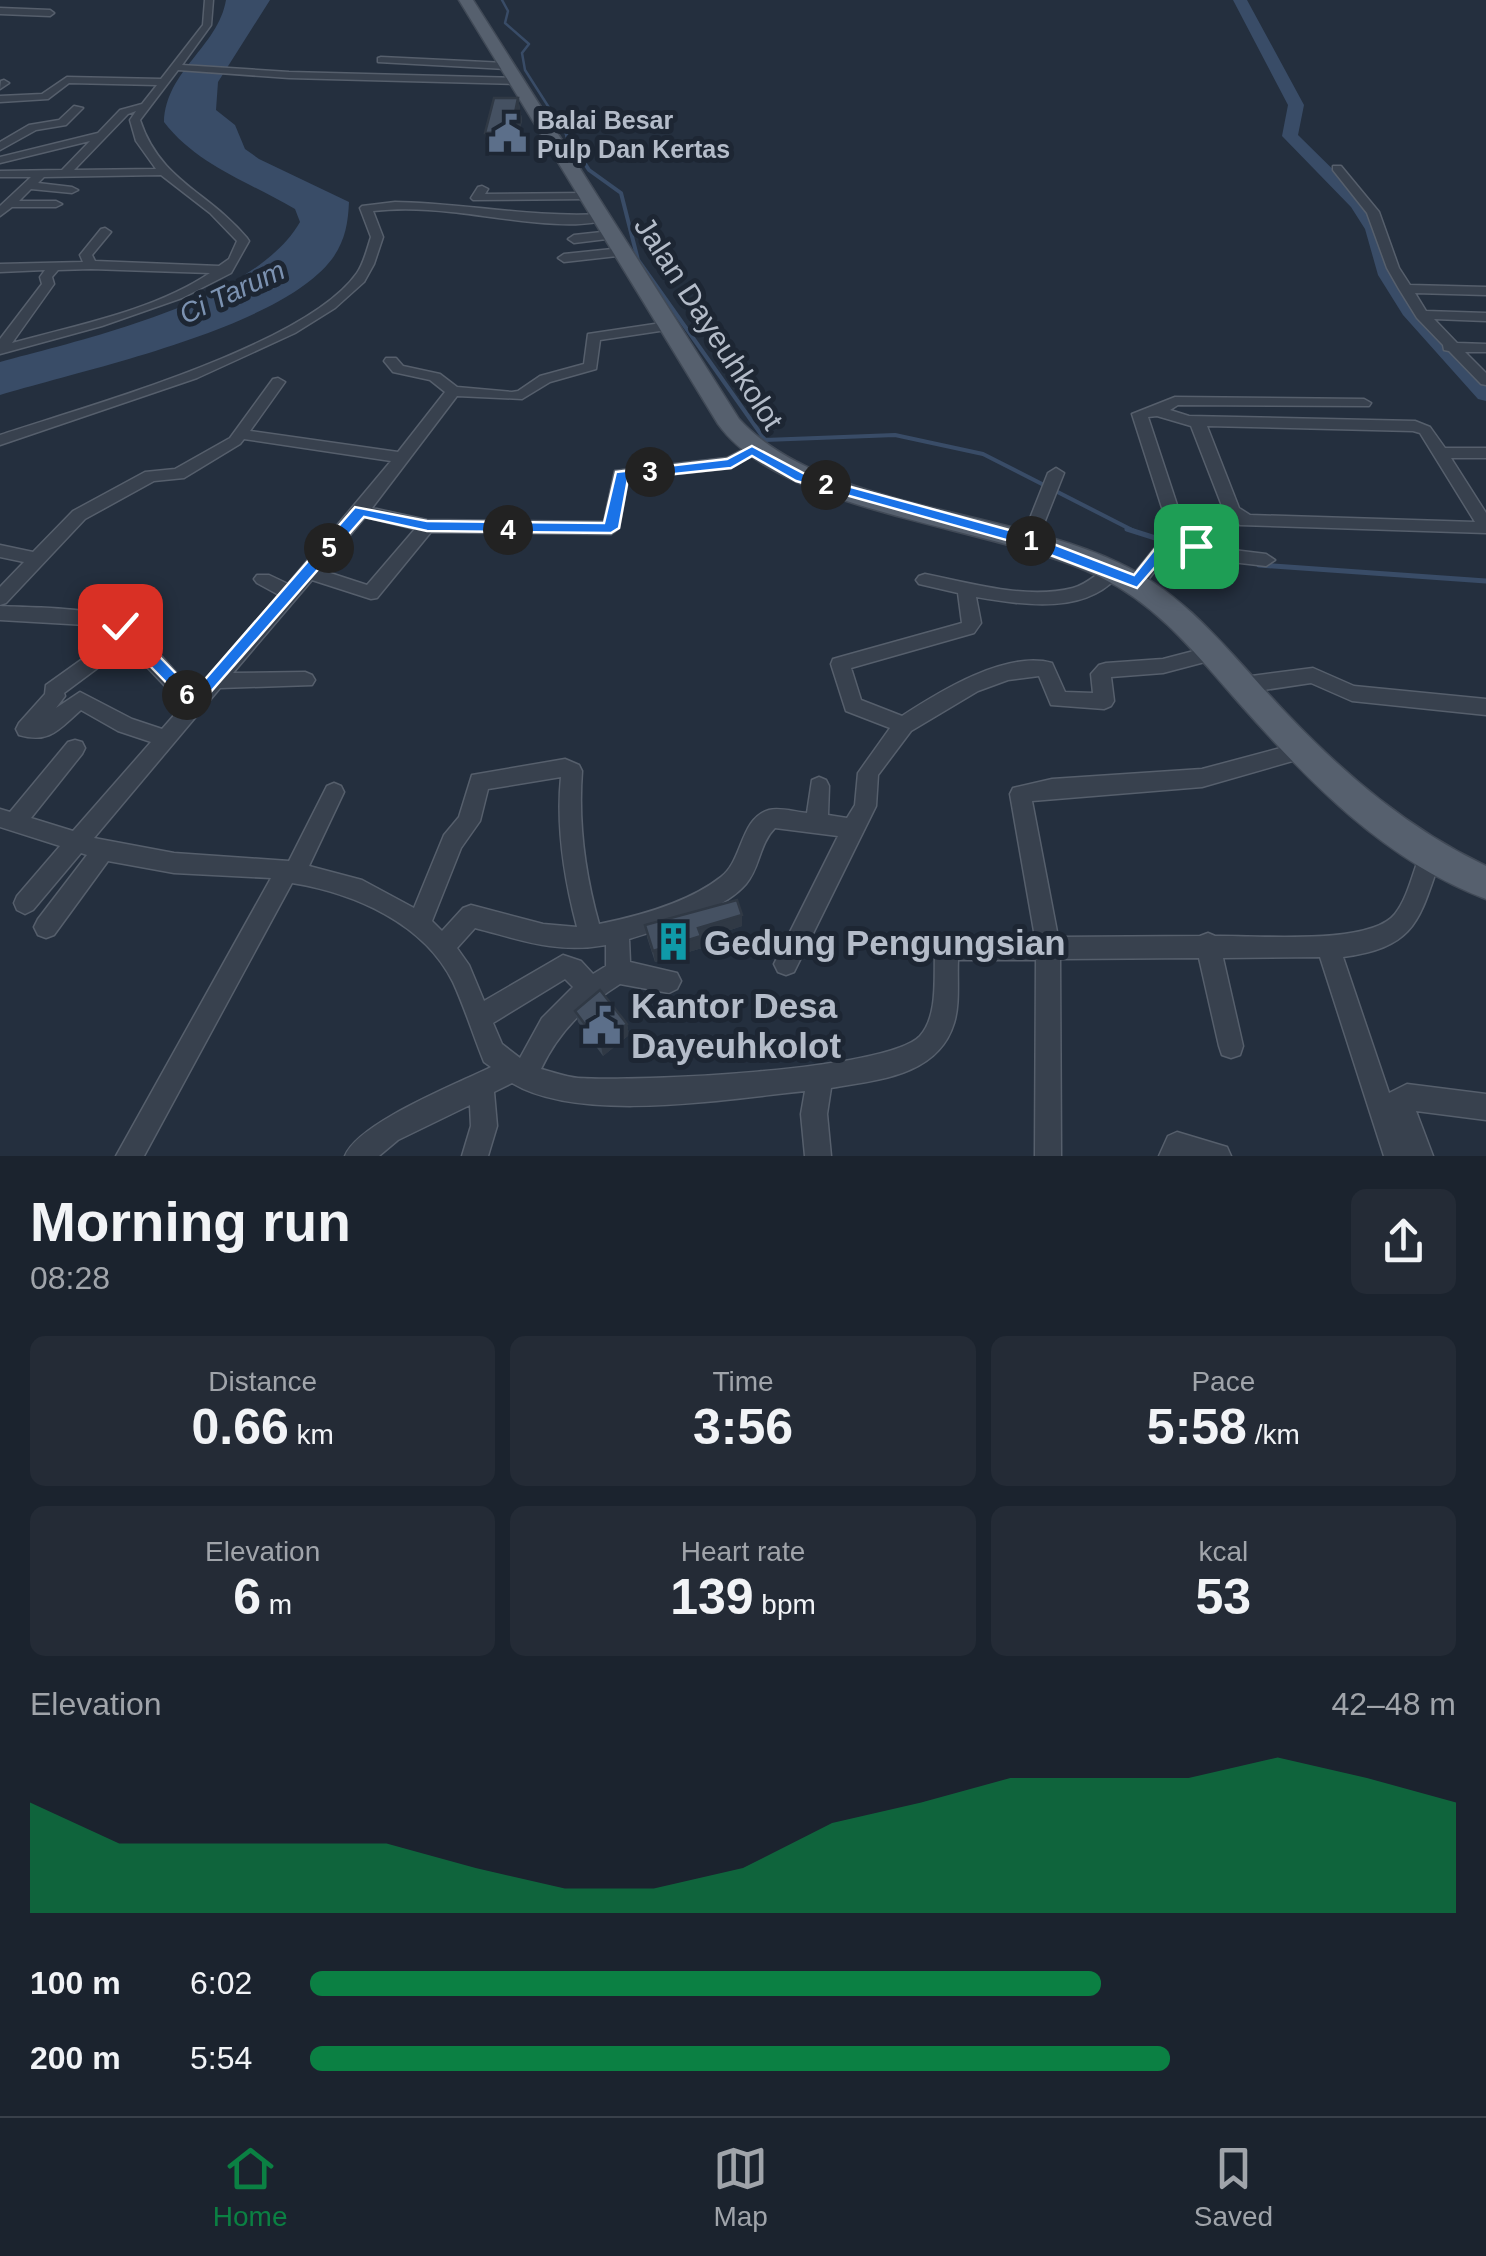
<!DOCTYPE html>
<html lang="en">
<head>
<meta charset="utf-8">
<style>
  :root { --surface:#1b232e; --page:#242b36; --text:#f1f3f6; --muted:#a0a4aa; --line:#39404a; --accent:#0b8043 }
  body { margin:0; font-family:Helvetica,sans-serif; background:var(--page); color:var(--text); height:100vh; display:flex; flex-direction:column; font-size:38px; white-space:nowrap }
  * { box-sizing:border-box; margin:0 }
  p { font-size:32px; color:var(--muted) }
  .icon { flex:none; width:55px; height:55px; fill:none; stroke:currentColor; stroke-width:2; stroke-linecap:round; stroke-linejoin:round }
  .map { position:relative; height:1156px; overflow:hidden }
  .panel { display:flex; flex-direction:column; background:var(--surface); flex:1 }
  .panel>* { flex:none }
  .pin { position:absolute; display:grid; place-items:center; width:85px; height:85px; color:#fff; margin:-42px; border-radius:20px; box-shadow:0 5px 15px #0006 }
  .km { position:absolute; width:50px; height:50px; margin:-25px; border-radius:50%; background:#222; color:#fff; font-size:28px; line-height:50px; text-align:center }
  .round { display:grid; place-items:center; flex:none; width:105px; height:105px; border-radius:15px; background:var(--page) }
  .summary { display:flex; align-items:center; justify-content:space-between; height:170px; padding:0 30px }
  h1 { font-size:55px; font-weight:700; line-height:75px }
  .stats { display:grid; grid-template-columns:repeat(3,1fr); gap:15px; height:170px; padding:10px 30px }
  .stats div { display:grid; align-content:center; border-radius:15px; background:var(--page); text-align:center }
  .stats b { font-size:50px; font-weight:700 }
  .stats small { font-size:28px; font-weight:400 }
  .stats p { font-size:28px }
  .chart { height:280px; padding:20px 30px }
  .chart p { display:flex; justify-content:space-between }
  .chart svg { width:100%; height:180px; margin-top:10px; fill:var(--accent); opacity:.7 }
  ul { padding:0 30px; list-style:none; font-size:32px }
  li { display:grid; grid-template-columns:160px 120px 1fr; align-items:center; height:75px }
  li i { height:25px; border-radius:12px; background:var(--accent) }
  .tabs { display:flex; justify-content:space-around; align-items:center; height:140px; border-top:2px solid var(--line); background:var(--surface); font-size:28px; color:var(--muted) }
  .tabs a { display:grid; justify-items:center; gap:5px }
  .tabs .on { color:var(--accent) }
  .map>svg:first-child { display:block }
</style>
</head>
<body>
<div class="map">
<svg width="1486" height="1156" viewBox="0 0 1486 1156">
  <rect width="100%" height="100%" fill="#242f3e"/>
  <!-- water -->
  <path fill="#394c67" d="M 226,0 L 270,0 L 218,82 L 216,110 L 235,125 L 245,149 L 259,159 L 349,202 C 348,224 345,241 332,259 C 279,329 85,369 0,395 L 0,362 C 85,339 255,301 300,222 L 295,209 C 249,182 197,165 164,122 C 166,70 218,47 226,0 Z"/>
  <g fill="none" stroke-linecap="round" stroke-linejoin="round">
    <!-- stream-far2 -->
    <polyline stroke="#394c67" stroke-width="2.5" points="502,0 508,11 505,23 529,44 522,53 525,70 569,139"/>
    <!-- stream-far1 -->
    <polyline stroke="#394c67" stroke-width="4" points="567,136 589,170 621,193 638,260 765,440 895,435 983,454 1134,531"/>
    <!-- stream -->
    <g stroke="#394c67" stroke-width="5">
      <polyline points="1127,529 1209,555"/>
      <polyline points="1259,565 1486,581"/>
    </g>
    <!-- river -->
    <polygon fill="#394c67" fill-rule="evenodd" points="1233,0 1247,0 1304,105 1298,135 1364,200 1383,229 1398,275 1421,311 1486,381 1486,401 1478,399 1403,315 1378,275 1365,229 1351,207 1282,136 1288,105"/>
    <defs>
      <g id="minor">
        <path d="M 205,0 L 213,0 L 211,25 L 182,65 L 289,72 L 515,78 L 520,81 L 515,84 L 289,78 L 178,70 L 140,120 C 160,181 209,192 247,238 L 249,241 L 231,273 L 182,298 L 102,326 L 0,354 L 0,339 L 42,284 L 40,277 L 45,270 L 0,272 L 0,264 L 83,262 L 80,255 L 101,229 L 105,228 L 111,232 L 92,255 L 95,261 L 219,266 L 229,259 L 237,241 L 210,213 L 161,175 L 44,177 L 38,183 L 72,187 L 78,190 L 72,193 L 31,189 L 19,201 L 56,201 L 62,204 L 56,207 L 12,207 L 0,216 L 0,206 L 31,177 L 0,177 L 0,171 L 62,170 L 90,141 L 0,163 L 0,157 L 98,133 L 120,110 L 142,104 L 157,85 L 69,83 L 48,99 L 0,102 L 0,96 L 42,94 L 67,77 L 161,79 L 203,25 ZM 136,111 L 130,120 L 136,141 L 156,169 L 74,170 L 128,114 ZM 91,269 L 210,273 C 153,311 77,325 12,343 L 54,284 L 52,277 L 58,270 Z"/>
        <polygon points="0,8 50,10 54,13 50,16 0,14"/>
        <polygon points="381,57 506,63 511,66 506,69 378,62 378,58"/>
        <polygon points="1,81 4,80 9,83 0,89"/>
        <polygon points="74,106 83,108 66,125 36,130 0,150 0,142 29,125 59,120"/>
        <polygon points="1333,166 1341,166 1379,212 1399,268 1410,285 1486,287 1486,295 1415,293 1426,311 1486,313 1486,321 1434,319 1457,343 1486,344 1486,352 1465,352 1486,373 1486,385 1481,384 1449,351 1444,350 1443,345 1417,318 1399,289 1387,268 1367,213 1333,170"/>
        <polygon points="482,186 488,189 485,194 587,193 593,196 587,199 473,200 471,198 478,187"/>
        <path d="M 395,202 C 464,203 532,218 601,214 L 607,218 C 579,234 487,215 451,212 C 425,209 399,208 373,211 L 383,237 L 374,264 L 364,282 L 335,308 L 295,333 L 197,378 L 0,445 L 0,435 C 87,406 306,346 357,273 C 364,263 367,249 371,237 L 360,208 L 362,206 Z"/>
        <polygon points="611,231 617,235 615,238 574,243 568,239 574,235"/>
        <polygon points="622,248 628,252 626,255 564,262 558,258 564,254"/>
        <path d="M 668,322 L 675,326 L 673,329 L 600,340 L 596,369 L 550,382 L 522,399 L 457,396 L 372,508 L 427,520 L 604,522 L 615,471 L 727,458 L 752,445 L 760,450 L 757,453 L 731,468 L 628,479 L 619,528 L 611,534 L 431,532 L 377,598 L 371,599 L 312,580 L 233,673 L 305,672 L 312,675 L 315,680 L 312,685 L 220,688 L 94,838 L 174,853 L 289,861 L 327,786 L 334,783 L 341,786 L 344,792 L 309,866 L 362,880 L 414,908 L 444,835 L 459,817 L 472,775 L 565,759 L 579,765 L 582,771 C 578,823 585,874 599,924 C 639,916 688,903 721,877 C 743,861 740,818 769,810 C 780,807 795,812 807,813 L 812,780 L 819,777 L 826,780 L 829,786 L 828,815 L 847,818 L 855,805 L 858,773 L 890,728 L 846,711 L 831,664 L 833,659 L 840,657 L 962,623 L 958,593 L 919,584 L 916,580 L 919,576 L 925,574 C 971,583 1026,600 1073,588 C 1089,584 1098,571 1113,565 L 1122,571 C 1089,616 1024,605 976,597 L 981,623 L 974,633 L 851,668 L 861,700 L 902,716 C 939,692 1006,650 1052,663 L 1065,692 L 1093,693 L 1091,674 L 1099,665 L 1106,663 L 1163,659 L 1213,646 L 1220,648 L 1222,653 L 1220,658 L 1163,673 L 1111,677 L 1114,701 L 1111,706 L 1104,709 L 1051,705 L 1039,676 L 1008,680 L 978,691 L 911,731 L 878,775 L 876,806 L 794,972 L 786,975 L 778,972 L 774,964 L 838,836 L 775,828 C 759,844 760,868 746,884 C 722,912 663,928 629,939 L 630,962 L 677,973 L 681,981 L 677,989 L 669,993 L 620,984 C 585,1006 559,1031 541,1069 C 553,1072 566,1077 578,1078 C 634,1082 887,1071 920,1036 C 938,1016 934,979 935,954 C 946,929 1010,937 1035,937 L 1010,794 L 1013,788 L 1052,779 L 1202,769 L 1303,742 L 1310,744 L 1313,750 L 1310,756 L 1202,787 L 1032,801 L 1058,937 L 1200,936 L 1208,933 L 1215,936 C 1256,935 1370,946 1395,914 C 1409,896 1413,870 1422,850 L 1430,847 L 1438,850 L 1441,857 C 1419,920 1417,947 1343,957 L 1389,1093 L 1407,1084 L 1486,1094 L 1486,1120 L 1416,1111 L 1433,1156 L 1384,1156 L 1320,957 L 1223,958 L 1243,1046 L 1240,1055 L 1231,1058 L 1222,1055 L 1219,1046 L 1199,958 L 1060,959 L 1061,1156 L 1035,1156 L 1036,960 L 958,960 C 957,980 960,1004 954,1023 C 938,1076 877,1080 831,1088 L 827,1114 L 831,1156 L 805,1156 L 801,1114 L 805,1091 C 728,1099 580,1124 512,1083 L 494,1092 L 497,1126 L 488,1156 L 462,1156 L 471,1126 L 470,1105 L 398,1140 L 379,1156 L 345,1156 C 359,1122 457,1084 491,1067 L 484,1062 C 473,1035 465,1008 453,982 C 424,923 354,893 292,883 L 144,1156 L 116,1156 L 271,878 L 174,873 L 108,861 L 54,935 L 46,938 L 38,935 L 34,927 L 38,919 L 87,855 L 81,853 L 33,910 L 25,914 L 17,910 L 14,903 L 17,896 L 60,846 L 0,827 L 0,809 L 10,812 L 68,742 L 75,740 L 82,742 L 85,748 L 82,754 L 31,818 L 73,831 L 151,742 L 118,731 L 81,710 C 59,729 50,744 19,735 L 16,729 L 19,723 L 45,694 L 46,685 L 116,635 L 86,625 L 0,620 L 0,606 C 32,608 114,606 137,629 C 155,649 175,672 194,692 L 279,595 L 257,583 L 254,579 L 257,575 L 269,575 L 288,584 L 391,461 L 244,439 L 240,444 L 184,478 L 154,481 L 85,519 L 6,603 L 0,605 L 0,587 L 24,562 L 0,557 L 0,545 L 33,552 L 73,511 L 145,472 L 175,469 L 230,438 L 273,379 L 278,378 L 285,382 L 250,431 L 398,452 L 445,392 L 430,380 L 393,372 L 384,361 L 386,358 L 396,358 L 403,366 L 440,374 L 457,387 L 512,392 L 518,391 L 540,376 L 584,364 L 588,334 ZM 365,517 L 415,529 L 367,585 L 321,570 ZM 127,646 L 183,705 L 162,729 L 132,719 L 80,692 L 56,708 L 65,696 L 64,693 ZM 561,777 C 556,828 564,878 577,927 L 543,924 L 471,905 L 463,908 L 442,931 L 432,921 L 461,848 L 480,821 L 488,789 ZM 475,928 C 522,940 556,954 606,945 L 606,966 L 593,974 L 581,961 L 563,955 L 484,1001 L 469,965 L 457,948 ZM 565,979 L 573,987 L 542,1018 L 520,1058 L 502,1044 L 493,1023 Z"/>
        <path d="M 1175,397 L 1364,399 L 1371,403 L 1369,406 L 1178,405 L 1170,410 L 1189,416 L 1415,421 L 1430,427 L 1445,448 L 1486,448 L 1486,458 L 1451,458 L 1486,513 L 1486,533 L 1240,525 L 1224,511 L 1191,426 L 1157,416 L 1148,417 L 1180,514 L 1182,532 L 1225,549 L 1266,554 L 1275,560 L 1266,566 L 1223,561 L 1177,543 L 1143,586 L 1131,586 L 1128,582 L 1131,578 L 1166,534 L 1164,514 L 1132,414 ZM 1207,426 L 1413,431 L 1420,433 L 1475,522 L 1250,515 L 1239,508 Z"/>
        <polygon points="1056,468 1064,473 1037,541 1035,545 1023,545 1021,541 1048,473"/>
        <polygon points="1313,668 1354,686 1486,699 1486,715 1352,701 1311,683 1244,693 1237,690 1234,685 1237,680 1244,677"/>
        <polygon points="1177,1132 1227,1147 1231,1156 1159,1156 1168,1136"/>
      </g>
      <path id="primary" d="M 459,0 L 473,0 L 739,419 C 820,508 1007,509 1119,563 C 1190,596 1234,659 1287,714 C 1346,776 1409,829 1486,866 L 1486,899 C 1385,861 1309,782 1239,703 C 1196,654 1159,606 1100,577 C 995,525 783,515 718,424 Z"/>
    </defs>
    <!-- minor casing -->
    <use href="#minor" stroke="#565f6c" stroke-width="3"/>
    <!-- primary casing -->
    <use href="#primary" stroke="#414a57" stroke-width="3"/>
    <!-- minor -->
    <use href="#minor" fill="#38414e" fill-rule="evenodd"/>
    <!-- primary -->
    <use href="#primary" fill="#56606e" fill-rule="evenodd"/>
  </g>
  <!-- wall -->
  <g fill="#3b4654">
    <polygon points="518,98 522,120 515,155 489,156 485,133"/>
    <polygon points="645,925 742,926 701,940 702,948 655,962 647,937"/>
    <polygon points="575,1011 627,1024 629,1035 603,1056 578,1022"/>
  </g>
  <!-- shaded-wall -->
  <g fill="#303945">
    <polygon points="518,98 522,120 515,155 511,132"/>
    <polygon points="742,915 742,926 701,940 702,948 655,962 653,951 698,928"/>
    <polygon points="627,1024 629,1035 603,1056 601,1046"/>
  </g>
  <!-- building -->
  <g fill="#455162" stroke="#303945" stroke-width="2.5">
    <polygon points="494,98 518,98 511,132 485,133"/>
    <polygon points="737,900 742,915 698,928 701,936 653,951 645,925"/>
    <polygon points="600,990 627,1024 601,1046 575,1011"/>
  </g>
  <!-- route -->
  <polygon fill="#1a73e8" stroke="#fff" stroke-width="2.5" points="752,446 807,475 1035,537 1134,575 1169,531 1180,531 1203,546 1196,552 1176,543 1137,588 1024,545 796,481 752,456 731,468 628,479 619,528 611,533 427,531 364,517 194,711 111,626 120,620 125,621 194,692 355,507 427,521 604,523 616,472 727,459"/>
  <!-- icons -->
  <defs>
    <symbol id="civic-bare" viewBox="-9 -9 18 18"><path d="M-.6-6.5H3V-4.5H.6V-3L4-1V1h2V6H-6V1h2V-1L-.6-3ZM-1.2 2.5V6h2.4V2.5Z" fill="#5c6f8a" stroke="#1d2633" stroke-width="2.5" paint-order="stroke"/></symbol>
    <symbol id="building-bare" viewBox="-9 -9 18 18"><path d="M-4-6H4V6H1V3H-1V6H-4ZM-2.5-4.3h1.7v1.8h-1.7ZM.8-4.3h1.7v1.8H.8ZM-2.5-1h1.7V.8h-1.7ZM.8-1h1.7V.8H.8Z" fill="#0f9aa8" stroke="#1d2633" stroke-width="2.5" paint-order="stroke"/></symbol>
  </defs>
  <g fill-rule="evenodd">
    <use href="#civic-bare" x="480" y="106" width="55" height="55"/>
    <use href="#building-bare" x="646" y="914" width="55" height="55"/>
    <use href="#civic-bare" x="574" y="998" width="55" height="55"/>
  </g>
  <g text-anchor="middle" dominant-baseline="central" stroke-width="10" stroke-linejoin="round" paint-order="stroke">
    <!-- far-poi labels -->
    <g font-size="25" font-weight="bold" fill="#b4bcc9" stroke="#1d2633" text-anchor="start">
      <text x="537" y="120">Balai Besar<tspan x="537" dy="29">Pulp Dan Kertas</tspan></text>
    </g>
    <!-- far-water labels -->
    <g font-size="28" font-style="italic" fill="#7c92b1" stroke="#1d2633">
      <text transform="translate(232 292) rotate(-25)">Ci Tarum</text>
    </g>
    <!-- street labels -->
    <g font-size="30" fill="#b4bcc9" stroke="#1d2633">
      <text transform="translate(709 323) rotate(57)">Jalan Dayeuhkolot</text>
    </g>
    <!-- near-poi labels -->
    <g font-size="35" font-weight="bold" fill="#b4bcc9" stroke="#1d2633" text-anchor="start">
      <text x="704" y="942">Gedung Pengungsian</text>
      <text x="631" y="1005">Kantor Desa<tspan x="631" dy="40">Dayeuhkolot</tspan></text>
    </g>
  </g>
</svg>
<div class="pin" style="left:1196px;top:546px;background:#1e9e55"><svg class="icon" aria-label="arrive" viewBox="0 0 24 24"><path d="M6 21V4h12l-3 4 3 4H6"/></svg></div>
<div class="pin" style="left:120px;top:626px;background:#d93025"><svg class="icon" aria-label="check" viewBox="0 0 24 24"><path d="M5 12l5 5 9-10"/></svg></div>
<b class="km" style="left:1031px;top:541px">1</b>
<b class="km" style="left:826px;top:485px">2</b>
<b class="km" style="left:650px;top:472px">3</b>
<b class="km" style="left:508px;top:530px">4</b>
<b class="km" style="left:329px;top:548px">5</b>
<b class="km" style="left:187px;top:695px">6</b>
</div>
<section class="panel">
<div class="summary"><div><h1>Morning run</h1><p>08:28</p></div><a class="round"><svg class="icon" aria-label="share" viewBox="0 0 24 24"><path d="M12 15V3M7 8l5-5 5 5M5 13v7h14v-7"/></svg></a></div>
<div class="stats">
<div><p>Distance</p><b>0.66<small> km</small></b></div>
<div><p>Time</p><b>3:56</b></div>
<div><p>Pace</p><b>5:58<small> /km</small></b></div>
</div>
<div class="stats">
<div><p>Elevation</p><b>6<small> m</small></b></div>
<div><p>Heart rate</p><b>139<small> bpm</small></b></div>
<div><p>kcal</p><b>53</b></div>
</div>
<div class="chart"><p><span>Elevation</span>42–48 m</p>
<svg viewBox="0 0 160 44" preserveAspectRatio="none"><path d="M0 44V17L10 27L20 27L30 27L40 27L50 33L60 38L70 38L80 33L90 22L100 17L110 11L120 11L130 11L140 6L150 11L160 17V44z"/></svg>
</div>
<ul>
<li><b>100 m</b>6:02<i style="width:69%"></i></li>
<li><b>200 m</b>5:54<i style="width:75%"></i></li>
</ul>
</section>
<nav class="tabs">
<a class="on"><svg class="icon" aria-label="home" viewBox="0 0 24 24"><path d="M3 11l9-7 9 7M6 9v11h12V9"/></svg>Home</a>
<a><svg class="icon" aria-label="map" viewBox="0 0 24 24"><path d="M3 6l6-2 6 2 6-2v14l-6 2-6-2-6 2zM9 4v14M15 6v14"/></svg>Map</a>
<a><svg class="icon" aria-label="saved" viewBox="0 0 24 24"><path d="M7 4h10v16l-5-4-5 4z"/></svg>Saved</a>
</nav>
</body>
</html>
